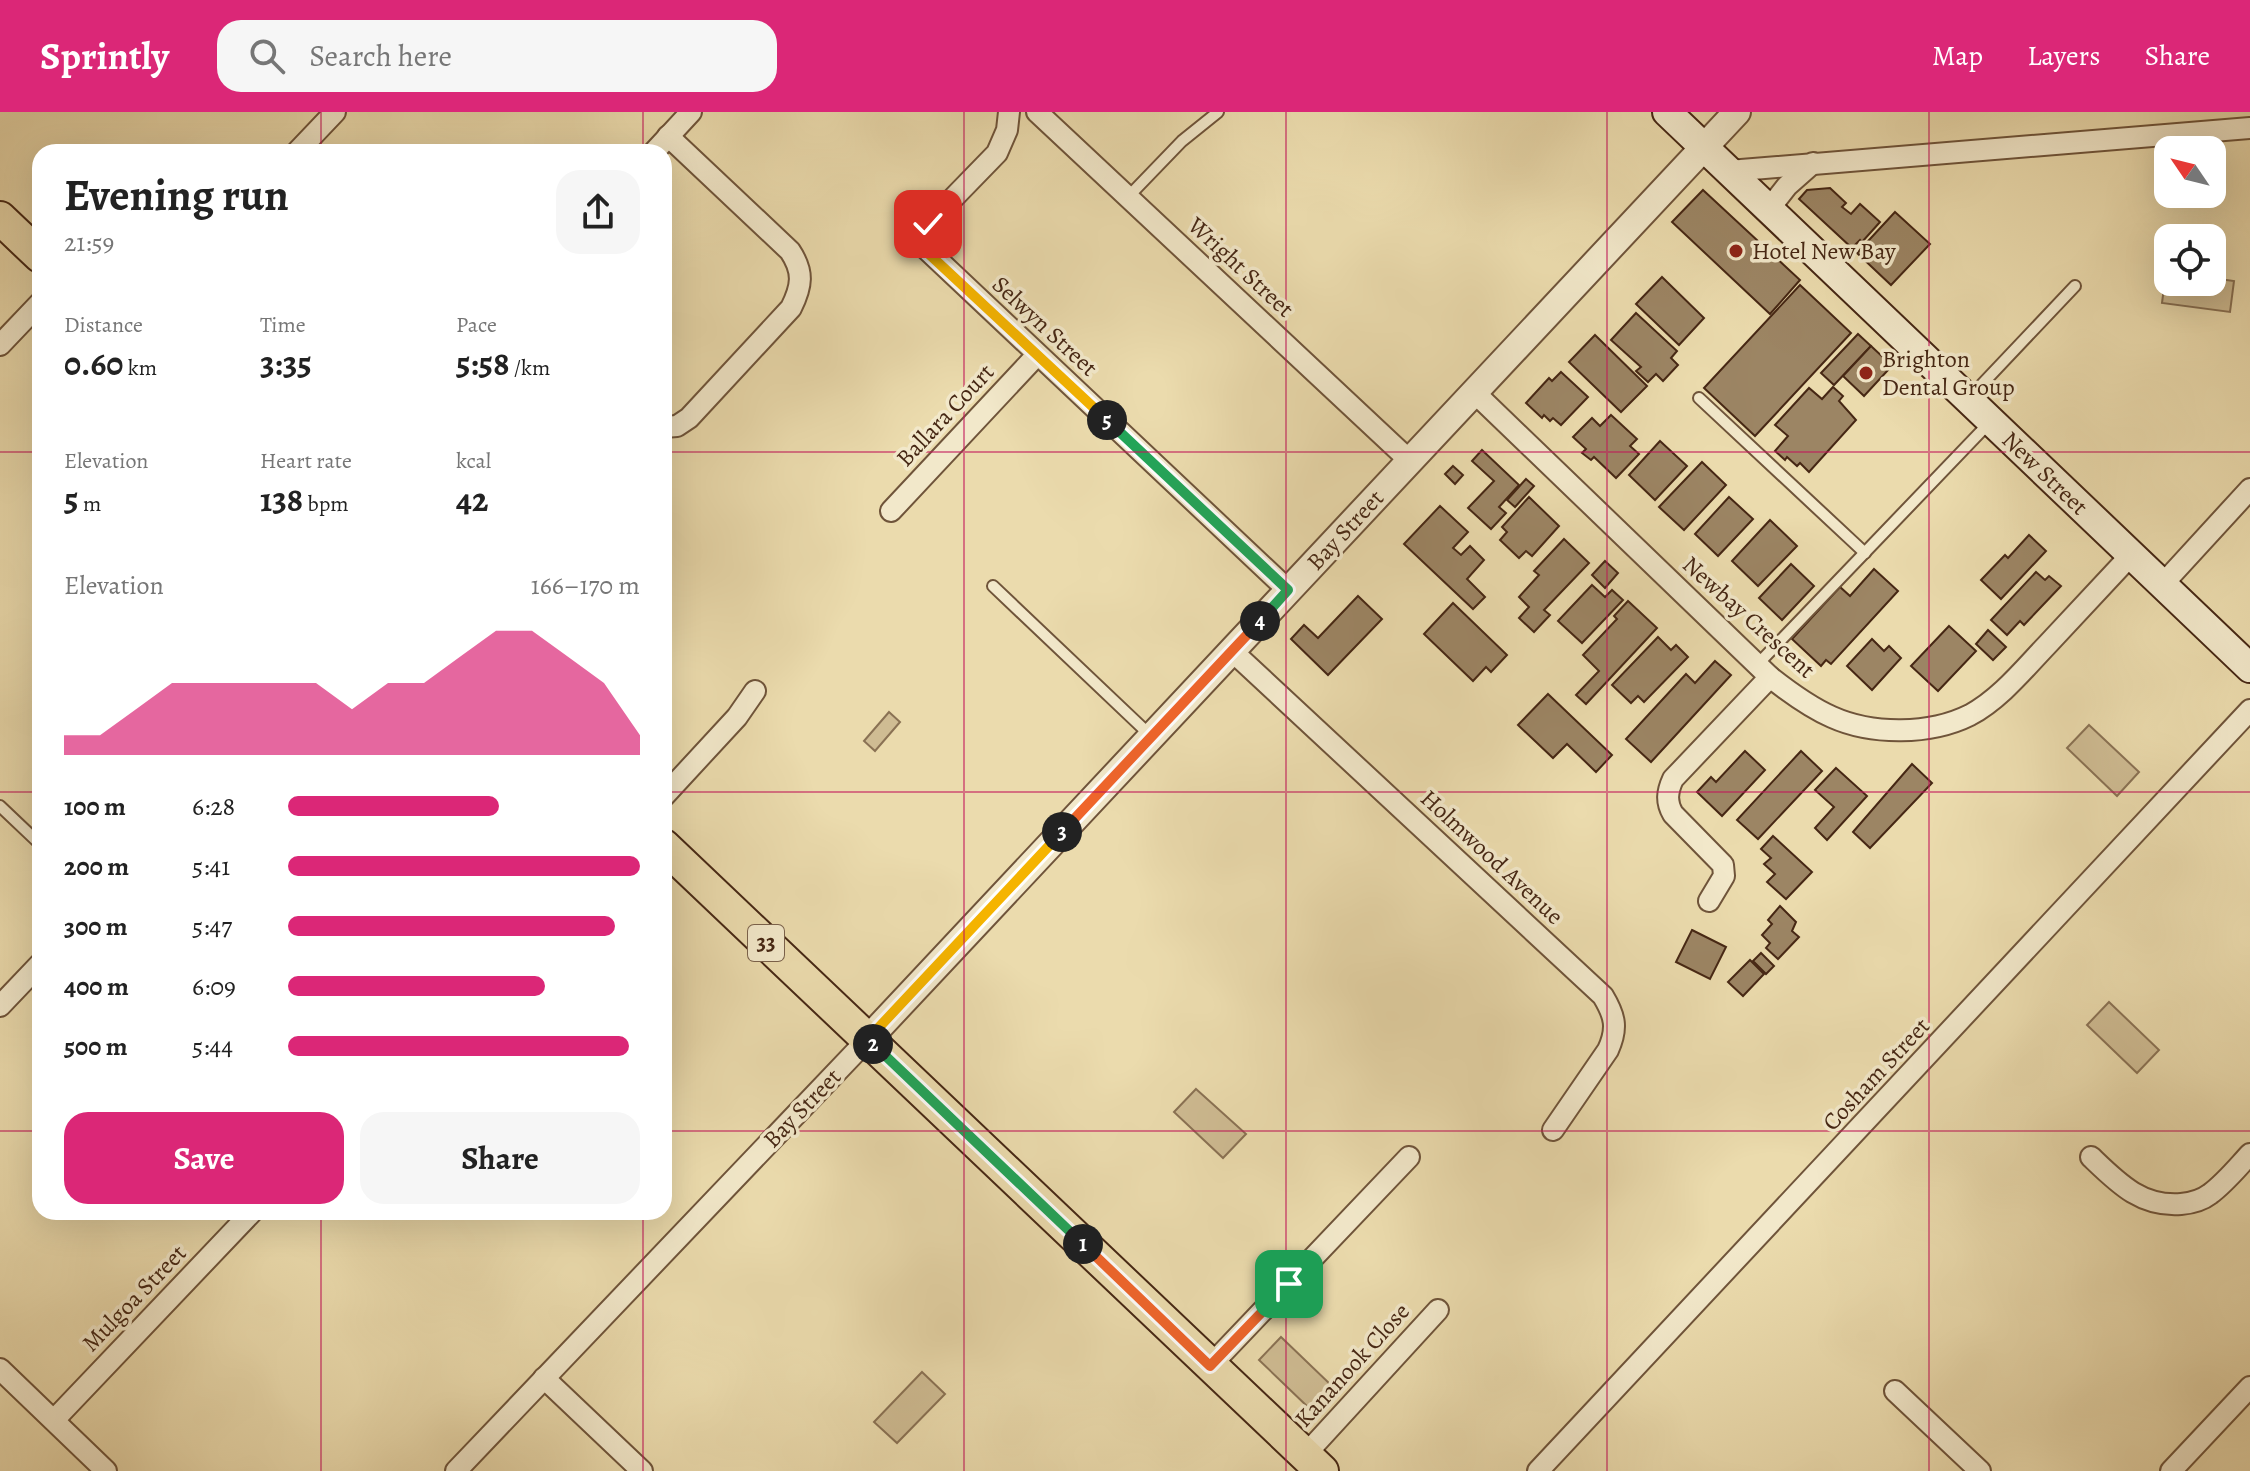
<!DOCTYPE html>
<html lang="en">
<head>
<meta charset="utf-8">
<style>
  :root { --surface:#fff; --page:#f6f6f6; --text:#222; --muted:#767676; --accent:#db2777 }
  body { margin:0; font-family:Alegreya,serif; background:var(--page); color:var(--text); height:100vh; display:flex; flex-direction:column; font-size:30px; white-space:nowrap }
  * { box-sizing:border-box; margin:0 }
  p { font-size:26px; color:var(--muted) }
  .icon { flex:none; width:44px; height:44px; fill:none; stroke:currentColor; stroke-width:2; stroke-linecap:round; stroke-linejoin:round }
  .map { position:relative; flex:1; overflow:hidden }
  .details { position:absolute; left:32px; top:32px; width:640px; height:1076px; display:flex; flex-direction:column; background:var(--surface); border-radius:24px; box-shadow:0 8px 32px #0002 }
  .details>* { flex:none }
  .needle { width:52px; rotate:305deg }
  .controls { position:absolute; left:2154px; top:24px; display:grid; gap:16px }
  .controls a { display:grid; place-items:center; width:72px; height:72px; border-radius:16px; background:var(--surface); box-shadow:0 8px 32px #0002; font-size:40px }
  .pin { position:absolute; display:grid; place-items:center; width:68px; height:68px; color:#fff; margin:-34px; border-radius:16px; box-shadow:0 4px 12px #0006 }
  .km { position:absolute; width:40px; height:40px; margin:-20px; border-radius:50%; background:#222; color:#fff; font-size:22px; line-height:40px; text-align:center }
  .round { display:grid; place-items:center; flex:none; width:84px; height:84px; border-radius:24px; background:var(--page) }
  .head { display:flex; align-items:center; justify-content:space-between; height:136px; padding:0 32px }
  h1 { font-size:44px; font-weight:700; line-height:60px }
  .metrics { display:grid; grid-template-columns:repeat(3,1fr); gap:12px; height:136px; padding:8px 32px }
  .metrics div { display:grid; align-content:center }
  .metrics b { font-size:34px; font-weight:700 }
  .metrics small { font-size:22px; font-weight:400 }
  .metrics p { font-size:22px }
  .chart { height:224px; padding:16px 32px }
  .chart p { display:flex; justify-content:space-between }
  .chart svg { width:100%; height:144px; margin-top:8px; fill:var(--accent); opacity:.7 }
  .button { display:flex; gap:16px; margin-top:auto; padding:16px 32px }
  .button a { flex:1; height:92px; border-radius:24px; background:var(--accent); color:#fff; font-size:32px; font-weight:700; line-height:92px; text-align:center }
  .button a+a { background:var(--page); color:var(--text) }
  ul { padding:0 32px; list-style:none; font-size:26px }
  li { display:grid; grid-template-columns:128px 96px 1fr; align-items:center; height:60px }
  li i { height:20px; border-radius:10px; background:var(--accent) }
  header { display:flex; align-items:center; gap:48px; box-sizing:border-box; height:112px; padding:0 40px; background:var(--accent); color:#fff }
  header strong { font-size:38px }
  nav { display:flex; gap:44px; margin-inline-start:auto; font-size:28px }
  .search { width:560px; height:72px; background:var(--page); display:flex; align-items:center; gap:20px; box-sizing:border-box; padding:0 28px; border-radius:24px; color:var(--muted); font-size:30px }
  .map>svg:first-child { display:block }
</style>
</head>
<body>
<header>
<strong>Sprintly</strong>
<div class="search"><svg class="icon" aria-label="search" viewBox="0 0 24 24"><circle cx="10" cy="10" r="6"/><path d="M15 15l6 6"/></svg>Search here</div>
<nav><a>Map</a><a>Layers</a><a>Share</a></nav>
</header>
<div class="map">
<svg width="2250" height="1359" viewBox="0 0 2250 1359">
  <rect width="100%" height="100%" fill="#ebdbad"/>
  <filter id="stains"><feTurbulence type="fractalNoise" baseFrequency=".0025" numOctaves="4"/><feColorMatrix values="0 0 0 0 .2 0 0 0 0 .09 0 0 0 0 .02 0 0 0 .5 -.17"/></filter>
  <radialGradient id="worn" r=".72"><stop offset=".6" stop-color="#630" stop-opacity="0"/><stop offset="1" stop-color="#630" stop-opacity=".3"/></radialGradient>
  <!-- green -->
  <g fill="#cfbc93" stroke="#8a7254" stroke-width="2">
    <polygon points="2166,160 2168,170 2212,170 2212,166 2234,169 2230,200 2162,191"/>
    <polygon points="889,600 900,610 875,639 864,629"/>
    <polygon points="2089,613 2139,660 2117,684 2067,636"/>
    <polygon points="2109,890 2159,938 2137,961 2087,913"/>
    <polygon points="1196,977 1246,1022 1223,1046 1174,1000"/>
    <polygon points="1281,1225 1331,1273 1309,1296 1259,1248"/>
    <polygon points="922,1260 945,1282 897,1331 874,1310"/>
  </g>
  <!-- building -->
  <g fill="#9c8564" stroke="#462714" stroke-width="2">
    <polygon points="1830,76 1846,91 1842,95 1851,102 1860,92 1880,110 1862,130 1860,128 1852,136 1799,87 1807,78"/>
    <polygon points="1703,78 1800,168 1770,202 1672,110"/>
    <polygon points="1895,100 1930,132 1891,173 1857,141"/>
    <polygon points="1662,165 1704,206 1679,233 1636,192"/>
    <polygon points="1800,173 1851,221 1755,324 1704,276"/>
    <polygon points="1636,201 1677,239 1671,246 1678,253 1663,269 1656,262 1648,270 1636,259 1641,255 1611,228"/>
    <polygon points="1858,222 1871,234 1834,273 1821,261"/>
    <polygon points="1595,223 1647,274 1621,300 1569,250"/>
    <polygon points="1871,234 1886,248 1889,257 1864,284 1843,264"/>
    <polygon points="1561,260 1588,285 1561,313 1553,306 1550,309 1544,303 1542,306 1526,291 1549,266 1552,269"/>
    <polygon points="1833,275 1843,284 1839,289 1856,308 1809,360 1800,351 1797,354 1787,345 1785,348 1775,339 1788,324 1775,313 1809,276 1822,287"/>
    <polygon points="1611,303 1637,327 1630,334 1639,342 1616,366 1594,345 1591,348 1582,341 1586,337 1573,325 1592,306 1600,314"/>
    <polygon points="1660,329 1687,354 1655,388 1629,363"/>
    <polygon points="1482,338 1519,373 1499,395 1506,401 1491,417 1468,396 1494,369 1472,349"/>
    <polygon points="1702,350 1726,373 1684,418 1659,395"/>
    <polygon points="1453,354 1463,363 1455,372 1445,362"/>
    <polygon points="1526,367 1534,374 1515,395 1507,388"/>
    <polygon points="1529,385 1559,414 1532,444 1526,439 1519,446 1500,428 1507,420 1502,415"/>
    <polygon points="1729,385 1753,407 1718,444 1695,422"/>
    <polygon points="1440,394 1468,420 1453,436 1461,443 1470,434 1484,448 1467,467 1485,485 1473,497 1404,432"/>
    <polygon points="1770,408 1797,434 1758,474 1732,449"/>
    <polygon points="2029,423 2046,439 2001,487 1981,468 2005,443 2008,446"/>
    <polygon points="1564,427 1589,451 1544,498 1550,503 1534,520 1519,506 1529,495 1519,485 1539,463 1534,459"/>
    <polygon points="1605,449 1618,461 1605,476 1592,463"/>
    <polygon points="1791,452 1814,474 1782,508 1759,486"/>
    <polygon points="1874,457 1898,479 1831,552 1826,548 1821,554 1792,527 1840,475 1850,484"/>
    <polygon points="2036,460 2045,468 2049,464 2061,474 2024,513 2020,509 2007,523 1991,508"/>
    <polygon points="1592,473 1605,485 1612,478 1623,488 1582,531 1558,509"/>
    <polygon points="1358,484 1382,507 1328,563 1291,527 1304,513 1318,526"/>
    <polygon points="1628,489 1657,516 1586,592 1576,583 1599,559 1583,543 1617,507 1614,504"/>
    <polygon points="1453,491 1507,543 1491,560 1486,555 1473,569 1424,522"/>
    <polygon points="1949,514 1976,539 1938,579 1911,554"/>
    <polygon points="1988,518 2006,535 1993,548 1976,532"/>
    <polygon points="1658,525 1671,538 1676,533 1688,545 1644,590 1638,584 1631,591 1612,573"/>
    <polygon points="1872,527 1884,539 1889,534 1901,546 1872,578 1847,554"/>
    <polygon points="1715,549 1731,563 1651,650 1626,627 1686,562 1695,571"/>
    <polygon points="1548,582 1612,643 1596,660 1567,632 1553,646 1518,613"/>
    <polygon points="1745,639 1765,658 1722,704 1697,680 1711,665 1716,670"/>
    <polygon points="1801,639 1822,659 1758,727 1737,708"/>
    <polygon points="1912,652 1932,671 1870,736 1853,720"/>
    <polygon points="1836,656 1867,684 1827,728 1815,716 1834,695 1815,678"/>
    <polygon points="1773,724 1812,760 1786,787 1767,770 1775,762 1764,752 1771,746 1761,737"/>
    <polygon points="1780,794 1796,810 1792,819 1799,825 1778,847 1766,836 1770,831 1762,823 1772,812 1768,808"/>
    <polygon points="1692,818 1726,835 1710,867 1676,850"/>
    <polygon points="1761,841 1774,854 1766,862 1753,849"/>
    <polygon points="1750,848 1764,862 1743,884 1728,870"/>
  </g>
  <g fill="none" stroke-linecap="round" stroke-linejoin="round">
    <defs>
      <g id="service">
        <polyline points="1128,85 1182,29 1218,0"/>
        <polyline points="1699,286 1865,441"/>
        <polyline points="1969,286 2075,174"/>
        <polyline points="993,474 1151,624"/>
        <polyline points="1757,553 1991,309"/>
        <polyline points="0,694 40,732"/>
      </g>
      <g id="minor">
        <polyline points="1009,0 1007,18 997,41 928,112 923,122 922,133 1288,478"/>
        <polyline points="1037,0 1410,349"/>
        <polyline points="297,40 335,0"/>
        <polyline points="654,40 691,0"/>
        <polyline points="1729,59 2250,16"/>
        <polyline points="1769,97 1787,74 1813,51"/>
        <polyline points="0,233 40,191"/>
        <path d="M 1474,280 L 1770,565 C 1789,580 1809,595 1832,605 C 1872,623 1930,623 1970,603 C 2000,587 2024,557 2047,533 C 2075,503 2103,473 2131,443"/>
        <path d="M 664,315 L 677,314 L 689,306 L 791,196 C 802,174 804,160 790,139 L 668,24"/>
        <polyline points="891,399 1037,243"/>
        <polyline points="2162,473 2250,377"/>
        <path d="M 1232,539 L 1603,884 C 1615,904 1618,916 1608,938 L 1553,1018"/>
        <polyline points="664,684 737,605 755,579"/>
        <path d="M 1709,789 L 1724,764 L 1723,753 L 1673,702 C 1666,690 1667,680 1673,667 L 1770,565"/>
        <polyline points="0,894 40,852"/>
        <path d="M 2091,1045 C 2118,1071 2141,1095 2181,1092 C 2192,1091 2201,1089 2210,1082 C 2225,1071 2237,1056 2250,1042"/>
        <polyline points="1210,1254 1409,1045"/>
        <polyline points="0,1257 106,1359"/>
        <polyline points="544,1266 642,1359"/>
        <polyline points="1895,1279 1980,1359"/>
        <polyline points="54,1308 252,1100"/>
        <polyline points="1305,1343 1438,1198"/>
        <polyline points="456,1359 868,927"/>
        <polyline points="1538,1359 2250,598"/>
        <polyline points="2171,1359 2250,1275"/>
      </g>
      <polyline id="tertiary" points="868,927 1737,0"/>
      <polyline id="secondary" points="1667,0 2250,556"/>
      <g id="primary">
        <polyline points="0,106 40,144"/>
        <polyline points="664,734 1322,1359"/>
      </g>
    </defs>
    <!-- service casing -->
    <use href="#service" stroke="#6f543a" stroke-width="14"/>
    <!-- minor casing -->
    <use href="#minor" stroke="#6f543a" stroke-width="24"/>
    <!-- tertiary casing -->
    <use href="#tertiary" stroke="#6f543a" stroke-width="30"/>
    <!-- secondary casing -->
    <use href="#secondary" stroke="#462714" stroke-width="32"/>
    <!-- primary casing -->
    <use href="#primary" stroke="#462714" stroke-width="36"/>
    <!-- service -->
    <use href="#service" stroke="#f2e8ca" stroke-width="10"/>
    <!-- minor -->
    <use href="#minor" stroke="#f2e8ca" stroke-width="20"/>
    <!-- tertiary -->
    <use href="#tertiary" stroke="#f2e8ca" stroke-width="26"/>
    <!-- secondary -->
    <use href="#secondary" stroke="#f2e8ca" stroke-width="28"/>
    <!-- primary -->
    <use href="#primary" stroke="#ebdbad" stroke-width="32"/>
  </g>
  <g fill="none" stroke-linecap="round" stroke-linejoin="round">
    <defs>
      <polyline id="split-1" points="1083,1132 1210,1254 1289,1172"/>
      <polyline id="split-2" points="873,932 1083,1132"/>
      <polyline id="split-3" points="873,932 868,927 1062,720"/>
      <polyline id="split-4" points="1062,720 1260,509"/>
      <polyline id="split-5" points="1107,308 1288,478 1260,509"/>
      <polyline id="split-6" points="928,112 922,133 929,142 1107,308"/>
    </defs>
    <!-- split-1 casing -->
    <use href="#split-1" stroke="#fff" stroke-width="16"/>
    <!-- split-2 casing -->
    <use href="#split-2" stroke="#fff" stroke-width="16"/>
    <!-- split-3 casing -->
    <use href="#split-3" stroke="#fff" stroke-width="16"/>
    <!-- split-4 casing -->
    <use href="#split-4" stroke="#fff" stroke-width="16"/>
    <!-- split-5 casing -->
    <use href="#split-5" stroke="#fff" stroke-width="16"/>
    <!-- split-6 casing -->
    <use href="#split-6" stroke="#fff" stroke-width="16"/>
    <!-- split-1 -->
    <use href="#split-1" stroke="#f0652b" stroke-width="10"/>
    <!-- split-2 -->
    <use href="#split-2" stroke="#22a559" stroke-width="10"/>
    <!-- split-3 -->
    <use href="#split-3" stroke="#f5b400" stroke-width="10"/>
    <!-- split-4 -->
    <use href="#split-4" stroke="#f0652b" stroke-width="10"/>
    <!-- split-5 -->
    <use href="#split-5" stroke="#22a559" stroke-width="10"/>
    <!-- split-6 -->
    <use href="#split-6" stroke="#f5b400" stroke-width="10"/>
  </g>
  <!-- grid -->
  <path fill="none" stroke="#c2185b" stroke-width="2" stroke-opacity="0.55" d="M 321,0 L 321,40M 643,0 L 643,40M 964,0 L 964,1359M 1286,0 L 1286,1359M 1607,0 L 1607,1359M 1929,0 L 1929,1359M 0,340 L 40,340M 664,340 L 2250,340M 0,680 L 40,680M 664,680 L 2250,680M 0,1019 L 40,1019M 664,1019 L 2250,1019M 321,1100 L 321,1359M 643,1100 L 643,1359"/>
  <!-- markers -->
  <g fill="#8f2418" stroke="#f2e8ca" stroke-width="3">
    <circle cx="1736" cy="139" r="8"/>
    <circle cx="1866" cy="261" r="8"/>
  </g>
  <g text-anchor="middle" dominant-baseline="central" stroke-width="7" stroke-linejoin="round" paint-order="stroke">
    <!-- shield labels -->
    <rect fill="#f2e8ca" stroke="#7a614b" stroke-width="2" x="748" y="813" width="36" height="36" rx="6"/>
    <g font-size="22" font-weight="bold" fill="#462714">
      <text x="766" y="831">33</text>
    </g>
    <!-- poi labels -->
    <g font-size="24" fill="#462714" stroke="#f2e8ca" text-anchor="start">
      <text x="1752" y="139">Hotel New Bay</text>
      <text x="1882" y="247">Brighton<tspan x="1882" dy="28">Dental Group</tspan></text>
    </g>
    <!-- street labels -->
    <g font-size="24" fill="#462714" stroke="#f2e8ca">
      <text transform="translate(1241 155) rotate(43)">Wright Street</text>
      <text transform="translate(1045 214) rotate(43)">Selwyn Street</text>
      <text transform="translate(945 303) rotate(-47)">Ballara Court</text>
      <text transform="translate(2045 361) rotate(44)">New Street</text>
      <text transform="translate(1345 418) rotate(-47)">Bay Street</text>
      <text transform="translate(1749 505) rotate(42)">Newbay Crescent</text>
      <text transform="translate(1492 745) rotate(43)">Holmwood Avenue</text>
      <text transform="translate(1876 962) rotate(-47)">Cosham Street</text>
      <text transform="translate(802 996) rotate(-46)">Bay Street</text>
      <text transform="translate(134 1186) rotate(-46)">Mulgoa Street</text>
      <text transform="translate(1352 1253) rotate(-48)">Kananook Close</text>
    </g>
  </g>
  <rect width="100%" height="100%" filter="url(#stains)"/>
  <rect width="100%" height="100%" fill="url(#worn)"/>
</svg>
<div class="controls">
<a><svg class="needle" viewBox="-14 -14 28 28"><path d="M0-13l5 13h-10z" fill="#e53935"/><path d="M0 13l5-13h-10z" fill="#767676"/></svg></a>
<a><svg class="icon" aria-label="locate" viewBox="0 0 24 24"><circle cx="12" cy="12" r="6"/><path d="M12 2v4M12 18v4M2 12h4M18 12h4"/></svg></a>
</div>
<div class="pin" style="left:1289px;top:1172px;background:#1e9e55"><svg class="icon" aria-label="arrive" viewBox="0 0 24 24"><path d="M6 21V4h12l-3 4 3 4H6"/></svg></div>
<div class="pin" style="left:928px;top:112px;background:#d93025"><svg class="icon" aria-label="check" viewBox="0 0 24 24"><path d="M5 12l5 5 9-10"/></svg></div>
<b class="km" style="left:1083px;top:1132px">1</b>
<b class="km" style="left:873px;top:932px">2</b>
<b class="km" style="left:1062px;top:720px">3</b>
<b class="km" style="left:1260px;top:509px">4</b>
<b class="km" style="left:1107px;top:308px">5</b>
<section class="details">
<div class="head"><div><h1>Evening run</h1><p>21:59</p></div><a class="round"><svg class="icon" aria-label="share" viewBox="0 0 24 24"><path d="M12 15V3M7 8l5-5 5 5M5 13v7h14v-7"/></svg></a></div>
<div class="metrics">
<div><p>Distance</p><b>0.60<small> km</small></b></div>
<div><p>Time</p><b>3:35</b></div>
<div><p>Pace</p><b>5:58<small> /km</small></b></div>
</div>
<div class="metrics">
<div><p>Elevation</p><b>5<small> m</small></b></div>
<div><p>Heart rate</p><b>138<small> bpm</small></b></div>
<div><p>kcal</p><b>42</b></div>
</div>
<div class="chart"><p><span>Elevation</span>166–170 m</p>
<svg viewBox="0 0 160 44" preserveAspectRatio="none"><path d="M0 44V38L10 38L20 30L30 22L40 22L50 22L60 22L70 22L80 30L90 22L100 22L110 14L120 6L130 6L140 14L150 22L160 38V44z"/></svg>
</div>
<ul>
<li><b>100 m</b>6:28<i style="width:60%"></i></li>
<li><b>200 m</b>5:41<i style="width:100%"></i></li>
<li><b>300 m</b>5:47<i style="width:93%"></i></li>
<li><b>400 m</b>6:09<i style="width:73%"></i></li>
<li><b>500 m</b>5:44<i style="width:97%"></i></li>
</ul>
<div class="button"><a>Save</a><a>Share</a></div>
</section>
</div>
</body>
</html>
